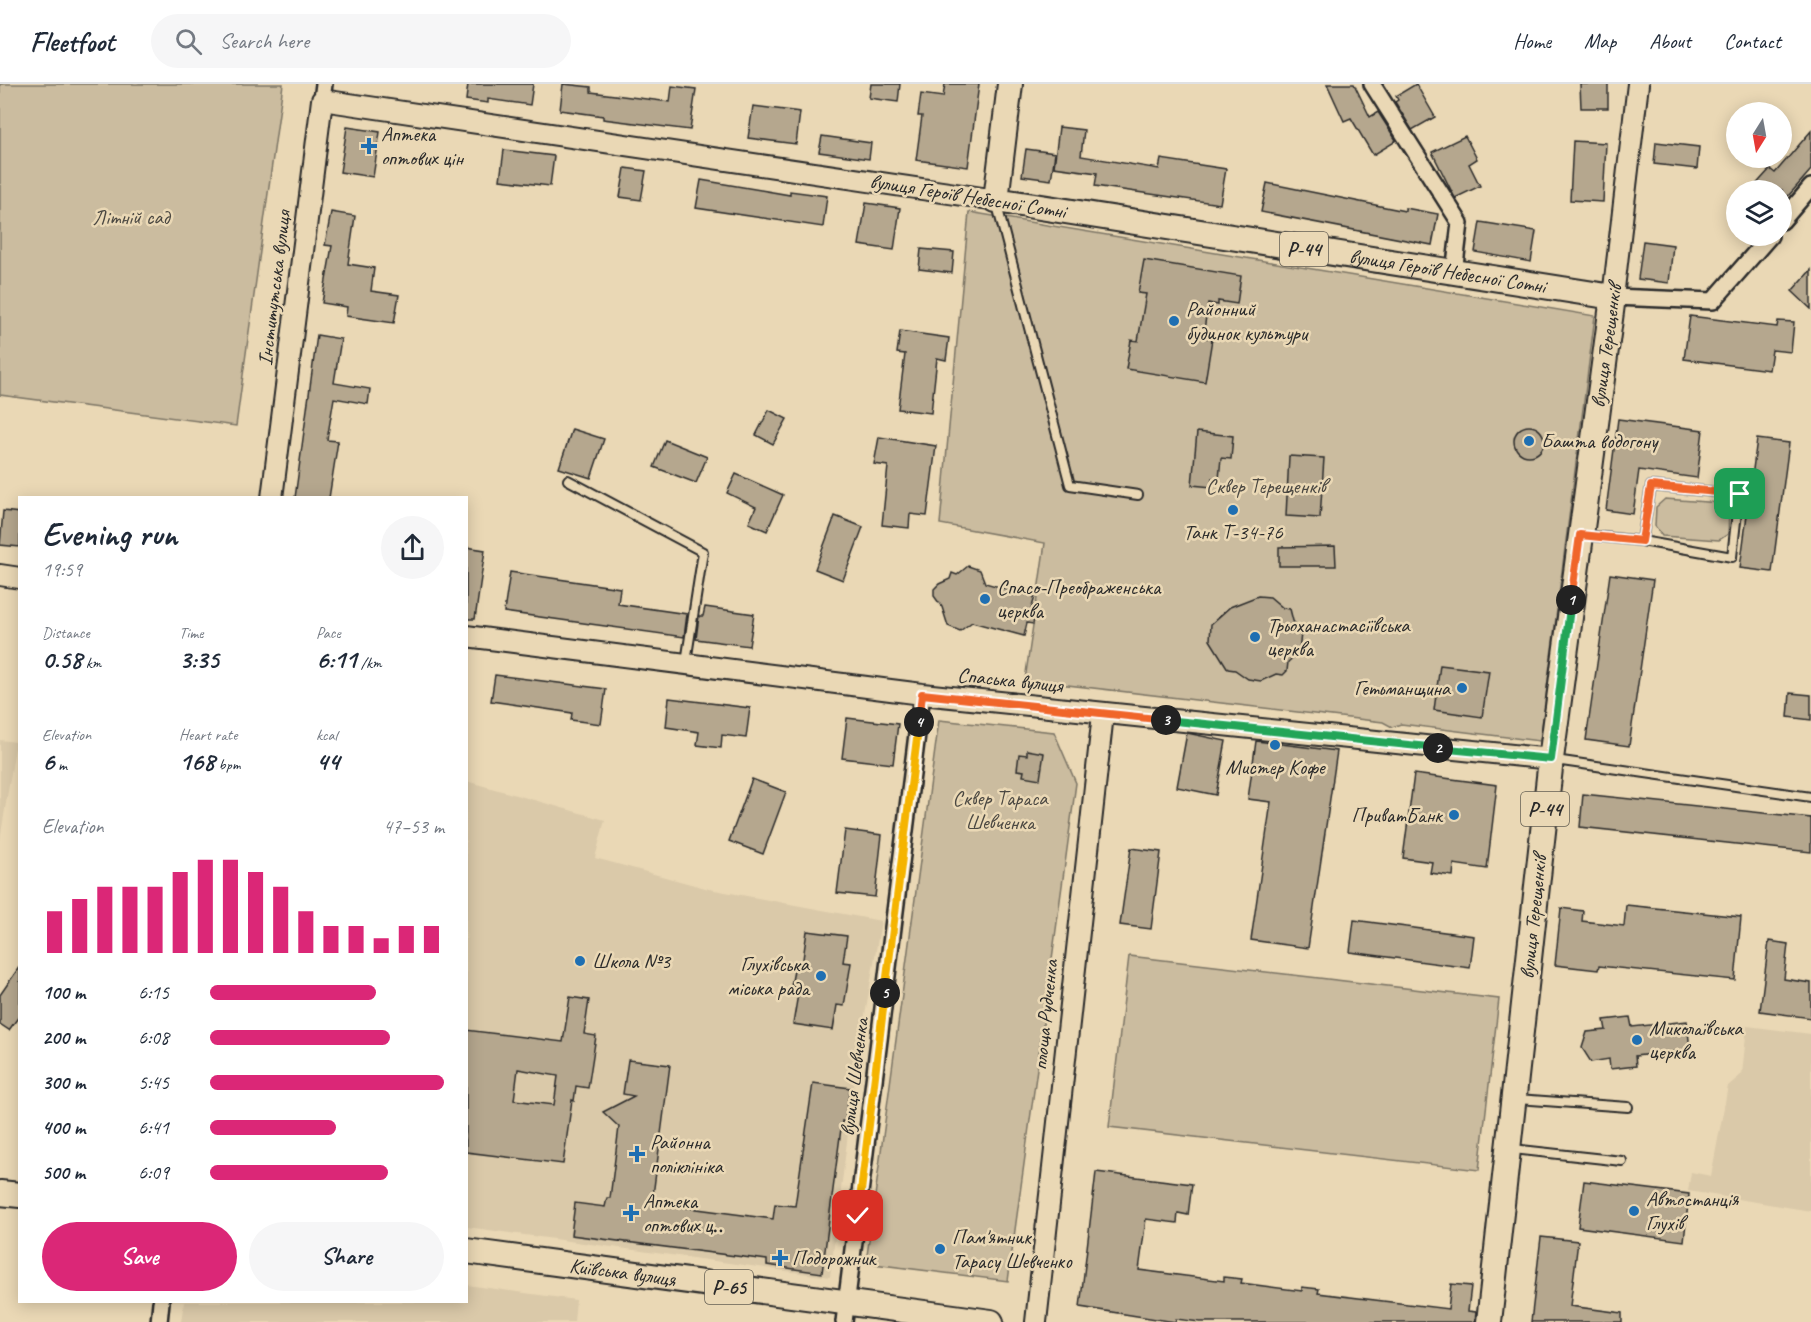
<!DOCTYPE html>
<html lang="en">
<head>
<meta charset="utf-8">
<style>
  :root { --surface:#fff; --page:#f6f6f7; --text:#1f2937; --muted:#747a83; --line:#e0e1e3; --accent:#db2777 }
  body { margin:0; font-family:Caveat,sans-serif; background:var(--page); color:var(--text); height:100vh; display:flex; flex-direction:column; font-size:22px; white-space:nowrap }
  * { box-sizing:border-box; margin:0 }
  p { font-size:20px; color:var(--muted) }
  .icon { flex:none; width:33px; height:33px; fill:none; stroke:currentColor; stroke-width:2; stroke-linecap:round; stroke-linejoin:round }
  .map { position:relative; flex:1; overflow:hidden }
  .sheet { position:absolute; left:18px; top:412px; width:450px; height:807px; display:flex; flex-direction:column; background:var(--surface); border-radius:0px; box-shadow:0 3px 15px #0003 }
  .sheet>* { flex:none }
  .needle { width:39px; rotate:191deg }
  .tools { position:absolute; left:1726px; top:18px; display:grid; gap:12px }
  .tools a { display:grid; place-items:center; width:66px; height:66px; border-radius:50%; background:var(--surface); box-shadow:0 3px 15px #0003; font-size:30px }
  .pin { position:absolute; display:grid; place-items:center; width:51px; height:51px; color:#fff; margin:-26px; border-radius:12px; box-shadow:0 3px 9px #0006 }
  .km { position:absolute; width:30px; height:30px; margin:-15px; border-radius:50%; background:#222; color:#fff; font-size:16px; line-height:30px; text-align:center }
  .round { display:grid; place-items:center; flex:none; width:63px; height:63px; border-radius:32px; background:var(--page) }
  .head { display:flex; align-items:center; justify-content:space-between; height:102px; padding:0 24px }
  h1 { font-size:33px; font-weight:800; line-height:45px }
  .stats { display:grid; grid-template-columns:repeat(3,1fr); gap:9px; height:102px; padding:6px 24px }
  .stats div { display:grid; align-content:center }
  .stats b { font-size:26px; font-weight:800 }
  .stats small { font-size:16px; font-weight:400 }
  .stats p { font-size:16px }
  .chart { height:168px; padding:12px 24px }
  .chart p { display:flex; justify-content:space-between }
  .chart svg { width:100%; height:108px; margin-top:6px; stroke:var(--accent); stroke-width:6 }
  .button { display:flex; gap:12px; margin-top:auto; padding:12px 24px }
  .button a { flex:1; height:69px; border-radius:36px; background:var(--accent); color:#fff; font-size:24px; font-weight:800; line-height:69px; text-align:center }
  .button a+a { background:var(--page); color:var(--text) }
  ul { padding:0 24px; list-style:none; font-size:20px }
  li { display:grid; grid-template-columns:96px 72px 1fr; align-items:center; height:45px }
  li i { height:15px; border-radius:8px; background:var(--accent) }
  header { display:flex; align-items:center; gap:36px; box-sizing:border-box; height:84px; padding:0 30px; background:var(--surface); border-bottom:2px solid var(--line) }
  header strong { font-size:28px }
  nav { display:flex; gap:33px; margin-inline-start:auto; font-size:21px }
  .search { width:420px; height:54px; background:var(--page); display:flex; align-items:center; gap:15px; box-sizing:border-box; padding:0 21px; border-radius:33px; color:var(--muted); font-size:22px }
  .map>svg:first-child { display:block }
</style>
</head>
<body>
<header>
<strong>Fleetfoot</strong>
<div class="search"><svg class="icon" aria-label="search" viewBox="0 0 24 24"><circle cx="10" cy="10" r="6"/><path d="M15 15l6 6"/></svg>Search here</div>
<nav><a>Home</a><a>Map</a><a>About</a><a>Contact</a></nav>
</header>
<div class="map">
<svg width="1811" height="1238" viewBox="0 0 1811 1238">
  <rect width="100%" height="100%" fill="#ead8b5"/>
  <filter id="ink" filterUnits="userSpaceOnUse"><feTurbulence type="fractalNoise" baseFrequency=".0167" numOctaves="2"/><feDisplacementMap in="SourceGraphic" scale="12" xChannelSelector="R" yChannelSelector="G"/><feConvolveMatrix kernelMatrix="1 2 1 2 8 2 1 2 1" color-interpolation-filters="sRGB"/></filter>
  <g filter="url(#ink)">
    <!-- built -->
    <g fill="#dac9a9">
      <polygon points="0,656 16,658 0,756"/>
      <polygon points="466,697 605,736 595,774 709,805 881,837 857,978 830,1193 467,1143"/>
      <polygon points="1747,942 1811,950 1811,1127 1688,1107 1691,1088 1711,1092 1728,1002 1742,990"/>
      <polygon points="467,1201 576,1216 574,1238 181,1238 184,1218 466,1218"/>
    </g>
    <!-- green -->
    <g fill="#cbbc9f" stroke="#7b7465" stroke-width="1.5">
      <polygon points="0,0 283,0 236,342 0,311"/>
      <polygon points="969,128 1595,232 1540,657 1401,640 1392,643 1383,638 1025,596 1045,459 940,440"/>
      <polygon points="1665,415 1721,419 1729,426 1728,450 1719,456 1662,452 1655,442 1656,423"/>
      <polygon points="939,636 1054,648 1076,699 1008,1197 866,1179"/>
      <polygon points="1129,872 1499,915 1479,1086 1109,1043"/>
    </g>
    <!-- building -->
    <g fill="#b5a78e" stroke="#2b2b2b" stroke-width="1.5" fill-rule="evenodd">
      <polygon points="468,0 533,0 530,21 488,15 488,19 466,16"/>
      <polygon points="563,0 591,3 591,8 670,18 672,2 696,5 690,46 603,35 603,32 560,26"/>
      <polygon points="871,0 900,0 898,18 869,14"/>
      <polygon points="945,0 979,0 968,83 916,76 922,32 918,32 921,10 943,13"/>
      <polygon points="1327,0 1354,0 1370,33 1378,28 1396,56 1393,59 1373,71 1351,34 1344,37"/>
      <polygon points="1416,0 1435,33 1412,46 1395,18 1398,16 1396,12"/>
      <polygon points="1580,0 1608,0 1608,24 1581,24"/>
      <polygon points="753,22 800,28 796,60 748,54"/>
      <polygon points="347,43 380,48 373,93 340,88"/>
      <polygon points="1059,43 1084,46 1081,72 1159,85 1161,75 1226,85 1220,120 1095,102 1097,89 1054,83"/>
      <polygon points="1811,47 1811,86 1782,119 1782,106 1751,106 1770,85 1775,89"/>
      <polygon points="822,52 871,59 869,75 819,68"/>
      <polygon points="1465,52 1477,75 1469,80 1480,102 1455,114 1432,68"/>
      <polygon points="1573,57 1606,59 1603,118 1570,116"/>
      <polygon points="1656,58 1699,63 1697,85 1654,80"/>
      <polygon points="1026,65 1055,69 1051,96 1022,92"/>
      <polygon points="504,66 554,72 550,102 500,96"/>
      <polygon points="625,84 646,87 641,116 620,113"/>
      <polygon points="701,96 790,111 790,107 827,112 823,143 696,124"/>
      <polygon points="1267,99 1405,127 1405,124 1438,130 1432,161 1261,128"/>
      <polygon points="866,119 900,124 894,166 859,161"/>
      <polygon points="331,128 355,132 348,180 374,184 371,207 399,211 394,239 346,232 347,223 322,219 332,162 325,161"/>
      <polygon points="1480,138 1536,147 1531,178 1475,168"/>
      <polygon points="1643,157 1673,161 1669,199 1638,195"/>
      <polygon points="921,165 954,168 952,189 919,185"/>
      <polygon points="1144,176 1241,192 1237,220 1218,217 1218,221 1208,219 1203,253 1212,255 1205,298 1126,285 1131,256 1138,257 1146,210 1138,209"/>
      <polygon points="1811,186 1811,225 1792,207"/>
      <polygon points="1690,232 1777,243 1778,237 1794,238 1791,268 1772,266 1769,286 1684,275"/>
      <polygon points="900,247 949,254 946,276 937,274 931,329 898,325 905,270 897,269"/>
      <polygon points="317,251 341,255 334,299 370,305 368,320 334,314 327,356 338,357 329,414 295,414"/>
      <polygon points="769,326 787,335 773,360 756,351"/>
      <polygon points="1618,335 1703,346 1697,394 1639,386 1633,430 1606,426"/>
      <circle cx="1529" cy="357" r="15"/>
      <polygon points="572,345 604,355 591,394 559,384"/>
      <polygon points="1197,348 1233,352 1231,375 1221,374 1219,395 1212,394 1212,403 1192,401"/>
      <polygon points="879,353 936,362 927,432 910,430 909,444 882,441 888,382 874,380"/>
      <polygon points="1757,355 1789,359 1772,488 1740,484"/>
      <polygon points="665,356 707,373 696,399 654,383"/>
      <polygon points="1289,372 1324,374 1320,434 1286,432"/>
      <polygon points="736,390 783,411 767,447 749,439 756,423 727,409"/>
      <polygon points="3,427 20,429 20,463 0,461"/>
      <polygon points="835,432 863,443 843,496 815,485"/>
      <polygon points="1335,462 1336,482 1279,482 1279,463"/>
      <polygon points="466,463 485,466 475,535 466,535"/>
      <polygon points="968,482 980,486 985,499 1035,513 1031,526 1035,527 1033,540 1027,539 1024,552 972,538 960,547 948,542 942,523 934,512 934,505 939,500 950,495 952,489 957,491"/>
      <polygon points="510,488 620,504 618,520 687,530 684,553 504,528"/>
      <polygon points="1610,490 1653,496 1629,662 1586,656"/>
      <polygon points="1258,512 1270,513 1283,524 1290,525 1293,537 1301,549 1299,568 1288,578 1287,587 1283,591 1276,590 1261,597 1248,595 1235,586 1228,585 1210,556 1211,540 1230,523"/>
      <polygon points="705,523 754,530 749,562 696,555 699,532 703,532"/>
      <polygon points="1440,581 1489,587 1482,633 1434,626"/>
      <polygon points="495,591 606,605 601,640 571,636 572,629 491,617"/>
      <polygon points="1790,609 1811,611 1811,636 1788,633"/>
      <polygon points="669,614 750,624 746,654 722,651 721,664 697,661 699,648 666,643"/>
      <polygon points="847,634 898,640 893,680 842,674"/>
      <polygon points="1187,649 1226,657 1216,711 1177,703"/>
      <polygon points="1256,657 1337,667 1308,864 1251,856 1271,718 1248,715"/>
      <polygon points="1027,666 1044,669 1040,695 1023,692 1024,687 1017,686 1019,670 1027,671"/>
      <polygon points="1414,690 1497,701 1487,785 1454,780 1453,792 1430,789 1432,778 1403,774"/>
      <polygon points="752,695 786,708 763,770 729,757"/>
      <polygon points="1583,710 1811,734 1811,768 1580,743"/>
      <polygon points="845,746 882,751 875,813 837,809"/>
      <polygon points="1131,764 1161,768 1151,845 1120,841"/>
      <polygon points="1626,821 1741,833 1735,896 1599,882 1598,886 1555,881 1561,824 1583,827 1582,837 1624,842"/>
      <polygon points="1354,836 1474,852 1470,884 1350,868"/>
      <polygon points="807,847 847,852 843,878 851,879 844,922 837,921 833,946 793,940 799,904 791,902 795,881 802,882"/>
      <polygon points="1769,857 1788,860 1784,895 1811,899 1811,934 1760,927"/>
      <polygon points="20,882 20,931 9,946 0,940 0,911"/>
      <path d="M 570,913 L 589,916 L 584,950 L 596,952 L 588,1004 L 576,1002 L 574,1017 L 572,1016 L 563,1080 L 466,1068 L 466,946 L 563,958 ZM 518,985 L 558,992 L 554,1021 L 514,1016 Z"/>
      <polygon points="1630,933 1632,943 1687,937 1690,966 1635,972 1636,982 1610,985 1609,975 1591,978 1582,964 1587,948 1606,946 1604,936"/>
      <polygon points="628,976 670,981 652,1119 773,1135 775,1120 795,1122 813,999 850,1004 845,1038 842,1037 822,1189 767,1181 767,1176 571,1151 575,1119 605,1123 607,1114 610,1114 619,1043 603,1028 634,1012 623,1010"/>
      <polygon points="1096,1088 1192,1100 1188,1131 1178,1129 1177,1139 1146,1135 1139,1186 1224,1197 1224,1193 1242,1195 1241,1199 1302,1207 1302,1203 1319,1205 1318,1209 1448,1225 1451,1200 1471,1202 1468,1227 1476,1228 1475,1238 1200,1238 1176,1235 1175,1238 1080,1223"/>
      <polygon points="1584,1097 1689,1110 1684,1157 1578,1143"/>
      <polygon points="1541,1153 1578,1157 1570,1222 1622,1229 1622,1238 1531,1238"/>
    </g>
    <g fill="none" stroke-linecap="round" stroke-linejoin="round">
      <defs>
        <g id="service">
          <polyline points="997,121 1070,401 1138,411"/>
          <polyline points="568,396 703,468 686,578"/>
          <polyline points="1584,451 1642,457 1732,473 1739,410 1651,402 1642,457"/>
          <polyline points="1555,676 1811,713"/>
          <polyline points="1517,1015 1628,1023"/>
          <polyline points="1513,1065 1622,1077"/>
        </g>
        <g id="minor">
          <polyline points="1372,0 1460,139 1454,189"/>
          <polyline points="322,16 324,0"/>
          <polyline points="1782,137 1811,103"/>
          <polyline points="1613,213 1713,217 1770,152"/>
          <polyline points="159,1238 161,1218"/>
          <polyline points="844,1238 922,610"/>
        </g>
        <g id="tertiary">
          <polyline points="1613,213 1638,0"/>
          <polyline points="272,414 322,16 996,116"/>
          <polyline points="0,491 20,494"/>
          <polyline points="466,552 922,610 1551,675"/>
          <polyline points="1036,1238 1103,630"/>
        </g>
        <g id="primary">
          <path id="s1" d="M 1010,0 L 996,116 L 1613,213 L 1551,675 L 1489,1238"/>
          <polyline points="0,1109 20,1111"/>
          <path id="s2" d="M 466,1167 L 991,1238"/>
        </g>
      </defs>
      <!-- service casing -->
      <use href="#service" stroke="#2b2b2b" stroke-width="12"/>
      <!-- minor casing -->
      <use href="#minor" stroke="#2b2b2b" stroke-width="20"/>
      <!-- tertiary casing -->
      <use href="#tertiary" stroke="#2b2b2b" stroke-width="24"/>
      <!-- primary casing -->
      <use href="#primary" stroke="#2b2b2b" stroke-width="28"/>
      <!-- service -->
      <use href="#service" stroke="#ead8b5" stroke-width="8"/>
      <!-- minor -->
      <use href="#minor" stroke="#ead8b5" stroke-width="15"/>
      <!-- tertiary -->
      <use href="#tertiary" stroke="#ead8b5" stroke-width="20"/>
      <!-- primary -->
      <use href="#primary" stroke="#ead8b5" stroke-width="24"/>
    </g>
  </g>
  <g fill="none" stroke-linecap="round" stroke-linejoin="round" filter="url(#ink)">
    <defs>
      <polyline id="split-1" points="1571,516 1580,451 1642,457 1651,402 1740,410"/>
      <polyline id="split-2" points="1438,664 1551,675 1571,516"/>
      <polyline id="split-3" points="1166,636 1438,664"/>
      <polyline id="split-4" points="919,638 922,610 1166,636"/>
      <polyline id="split-5" points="885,909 919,638"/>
      <polyline id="split-6" points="858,1132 885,909"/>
    </defs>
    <!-- split-1 casing -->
    <use href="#split-1" stroke="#fff" stroke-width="12"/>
    <!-- split-2 casing -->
    <use href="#split-2" stroke="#fff" stroke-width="12"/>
    <!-- split-3 casing -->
    <use href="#split-3" stroke="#fff" stroke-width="12"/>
    <!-- split-4 casing -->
    <use href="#split-4" stroke="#fff" stroke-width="12"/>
    <!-- split-5 casing -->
    <use href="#split-5" stroke="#fff" stroke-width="12"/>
    <!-- split-6 casing -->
    <use href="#split-6" stroke="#fff" stroke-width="12"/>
    <!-- split-1 -->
    <use href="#split-1" stroke="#f0652b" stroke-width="8"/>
    <!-- split-2 -->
    <use href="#split-2" stroke="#22a559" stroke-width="8"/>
    <!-- split-3 -->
    <use href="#split-3" stroke="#22a559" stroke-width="8"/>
    <!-- split-4 -->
    <use href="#split-4" stroke="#f0652b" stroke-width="8"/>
    <!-- split-5 -->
    <use href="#split-5" stroke="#f5b400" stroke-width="8"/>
    <!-- split-6 -->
    <use href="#split-6" stroke="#f5b400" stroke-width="8"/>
  </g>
  <!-- markers -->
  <g fill="#1f6fb2" stroke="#ead8b5" stroke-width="2">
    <path d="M366 53h6v6h6v6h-6v6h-6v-6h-6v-6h6z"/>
    <circle cx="1174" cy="237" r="6"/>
    <circle cx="1529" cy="357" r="6"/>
    <circle cx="1233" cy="426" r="6"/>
    <circle cx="985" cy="515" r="6"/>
    <circle cx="1255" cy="553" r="6"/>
    <circle cx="1462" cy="604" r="6"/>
    <circle cx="1275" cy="661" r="6"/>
    <circle cx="1454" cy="731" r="6"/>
    <circle cx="580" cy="877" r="6"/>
    <circle cx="821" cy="892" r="6"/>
    <circle cx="1637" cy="956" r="6"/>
    <path d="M634 1061h6v6h6v6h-6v6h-6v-6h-6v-6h6z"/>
    <circle cx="1634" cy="1127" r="6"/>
    <path d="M628 1120h6v6h6v6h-6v6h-6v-6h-6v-6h6z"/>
    <circle cx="940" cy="1165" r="6"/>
    <path d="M777 1165h6v6h6v6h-6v6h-6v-6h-6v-6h6z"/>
  </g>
  <g text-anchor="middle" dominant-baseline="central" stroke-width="5" stroke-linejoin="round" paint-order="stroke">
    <!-- shield labels -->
    <g fill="#ead8b5" stroke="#645f54" stroke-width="1.5">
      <rect x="1280" y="148" width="48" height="34" rx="4.5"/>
      <rect x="1521" y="708" width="48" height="34" rx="4.5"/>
      <rect x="705" y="1186" width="48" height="34" rx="4.5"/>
    </g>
    <g font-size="20" font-weight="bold" fill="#2b2b2b">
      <text x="1304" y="165">Р-44</text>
      <text x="1545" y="725">Р-44</text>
      <text x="729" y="1203">Р-65</text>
    </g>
    <!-- poi labels -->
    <g font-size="21" fill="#2b2b2b" stroke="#ead8b5" text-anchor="start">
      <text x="381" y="50">Аптека<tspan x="381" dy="24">оптових цін</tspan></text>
      <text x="1186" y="225">Районний<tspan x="1186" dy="24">будинок культури</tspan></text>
      <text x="1541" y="357">Башта водогону</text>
      <text x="1233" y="448" text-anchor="middle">Танк Т-34-76</text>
      <text x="997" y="503">Спасо-Преображенська<tspan x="997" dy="24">церква</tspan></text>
      <text x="1267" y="541">Трьоханастасіївська<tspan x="1267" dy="24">церква</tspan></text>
      <text x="1450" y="604" text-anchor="end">Гетьманщина</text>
      <text x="1275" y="683" text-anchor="middle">Мистер Кофе</text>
      <text x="1442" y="731" text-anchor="end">ПриватБанк</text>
      <text x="592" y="877">Школа №3</text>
      <text x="809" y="880" text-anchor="end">Глухівська<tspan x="809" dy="24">міська рада</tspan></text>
      <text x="1649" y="944">Миколаївська<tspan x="1649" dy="24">церква</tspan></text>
      <text x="650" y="1058">Районна<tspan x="650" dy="24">поліклініка</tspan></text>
      <text x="1646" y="1115">Автостанція<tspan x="1646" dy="24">Глухів</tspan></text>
      <text x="643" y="1117">Аптека<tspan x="643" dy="24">оптових ц‥</tspan></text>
      <text x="952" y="1153">Пам'ятник<tspan x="952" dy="24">Тарасу Шевченко</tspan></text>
      <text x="792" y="1174">Подорожник</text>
    </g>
    <!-- street labels -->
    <g font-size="21" fill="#2b2b2b" stroke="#ead8b5">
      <text transform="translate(968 112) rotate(9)">вулиця Героїв Небесної Сотні</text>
      <text stroke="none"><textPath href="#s1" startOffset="574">вулиця Героїв Небесної Сотні</textPath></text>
      <text transform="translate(274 204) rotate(-83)">Інститутська вулиця</text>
      <text transform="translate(1606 262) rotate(-82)">вулиця Терещенків</text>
      <text transform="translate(1010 596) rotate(6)">Спаська вулиця</text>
      <text transform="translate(1533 833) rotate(-84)">вулиця Терещенків</text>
      <text transform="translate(1045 931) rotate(-84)">площа Рудченка</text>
      <text transform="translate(854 993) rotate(-83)">вулиця Шевченка</text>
      <text stroke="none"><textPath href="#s2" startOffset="158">Київська вулиця</textPath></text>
    </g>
    <!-- park labels -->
    <g font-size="21" fill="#4b4842" stroke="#ead8b5">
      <text x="131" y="133">Літній сад</text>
      <text x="1266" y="402">Сквер Терещенків</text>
      <text x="1000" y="714">Сквер Тараса<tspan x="1000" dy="24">Шевченка</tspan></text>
    </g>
  </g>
</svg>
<div class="tools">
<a><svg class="needle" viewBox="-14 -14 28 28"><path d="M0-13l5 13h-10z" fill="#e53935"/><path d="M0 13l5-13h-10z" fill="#747a83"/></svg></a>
<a><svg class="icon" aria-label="layers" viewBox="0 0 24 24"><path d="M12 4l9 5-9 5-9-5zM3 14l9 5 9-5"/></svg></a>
</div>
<div class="pin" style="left:1740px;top:410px;background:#1e9e55"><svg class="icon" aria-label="arrive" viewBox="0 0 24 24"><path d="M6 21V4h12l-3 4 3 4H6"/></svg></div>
<div class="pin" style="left:858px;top:1132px;background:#d93025"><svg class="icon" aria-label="check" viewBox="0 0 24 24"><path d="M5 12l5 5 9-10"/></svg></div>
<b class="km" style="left:1571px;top:516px">1</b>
<b class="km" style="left:1438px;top:664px">2</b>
<b class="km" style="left:1166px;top:636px">3</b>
<b class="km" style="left:919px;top:638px">4</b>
<b class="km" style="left:885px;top:909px">5</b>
<section class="sheet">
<div class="head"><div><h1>Evening run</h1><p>19:59</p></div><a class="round"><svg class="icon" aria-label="share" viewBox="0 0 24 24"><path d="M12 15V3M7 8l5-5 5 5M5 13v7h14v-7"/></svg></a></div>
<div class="stats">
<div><p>Distance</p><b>0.58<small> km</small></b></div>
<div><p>Time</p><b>3:35</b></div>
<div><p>Pace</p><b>6:11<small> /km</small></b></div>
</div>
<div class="stats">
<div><p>Elevation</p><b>6<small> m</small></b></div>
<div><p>Heart rate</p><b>168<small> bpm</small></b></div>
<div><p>kcal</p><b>44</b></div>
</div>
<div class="chart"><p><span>Elevation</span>47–53 m</p>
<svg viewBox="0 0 160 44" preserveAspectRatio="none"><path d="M5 44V27M15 44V22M25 44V17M35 44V17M45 44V17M55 44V11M65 44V6M75 44V6M85 44V11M95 44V17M105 44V27M115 44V33M125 44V33M135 44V38M145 44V33M155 44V33"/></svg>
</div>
<ul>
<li><b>100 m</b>6:15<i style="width:71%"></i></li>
<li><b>200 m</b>6:08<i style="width:77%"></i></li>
<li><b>300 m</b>5:45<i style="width:100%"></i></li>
<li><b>400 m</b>6:41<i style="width:54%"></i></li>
<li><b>500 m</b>6:09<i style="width:76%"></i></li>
</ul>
<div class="button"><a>Save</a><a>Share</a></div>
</section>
</div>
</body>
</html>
